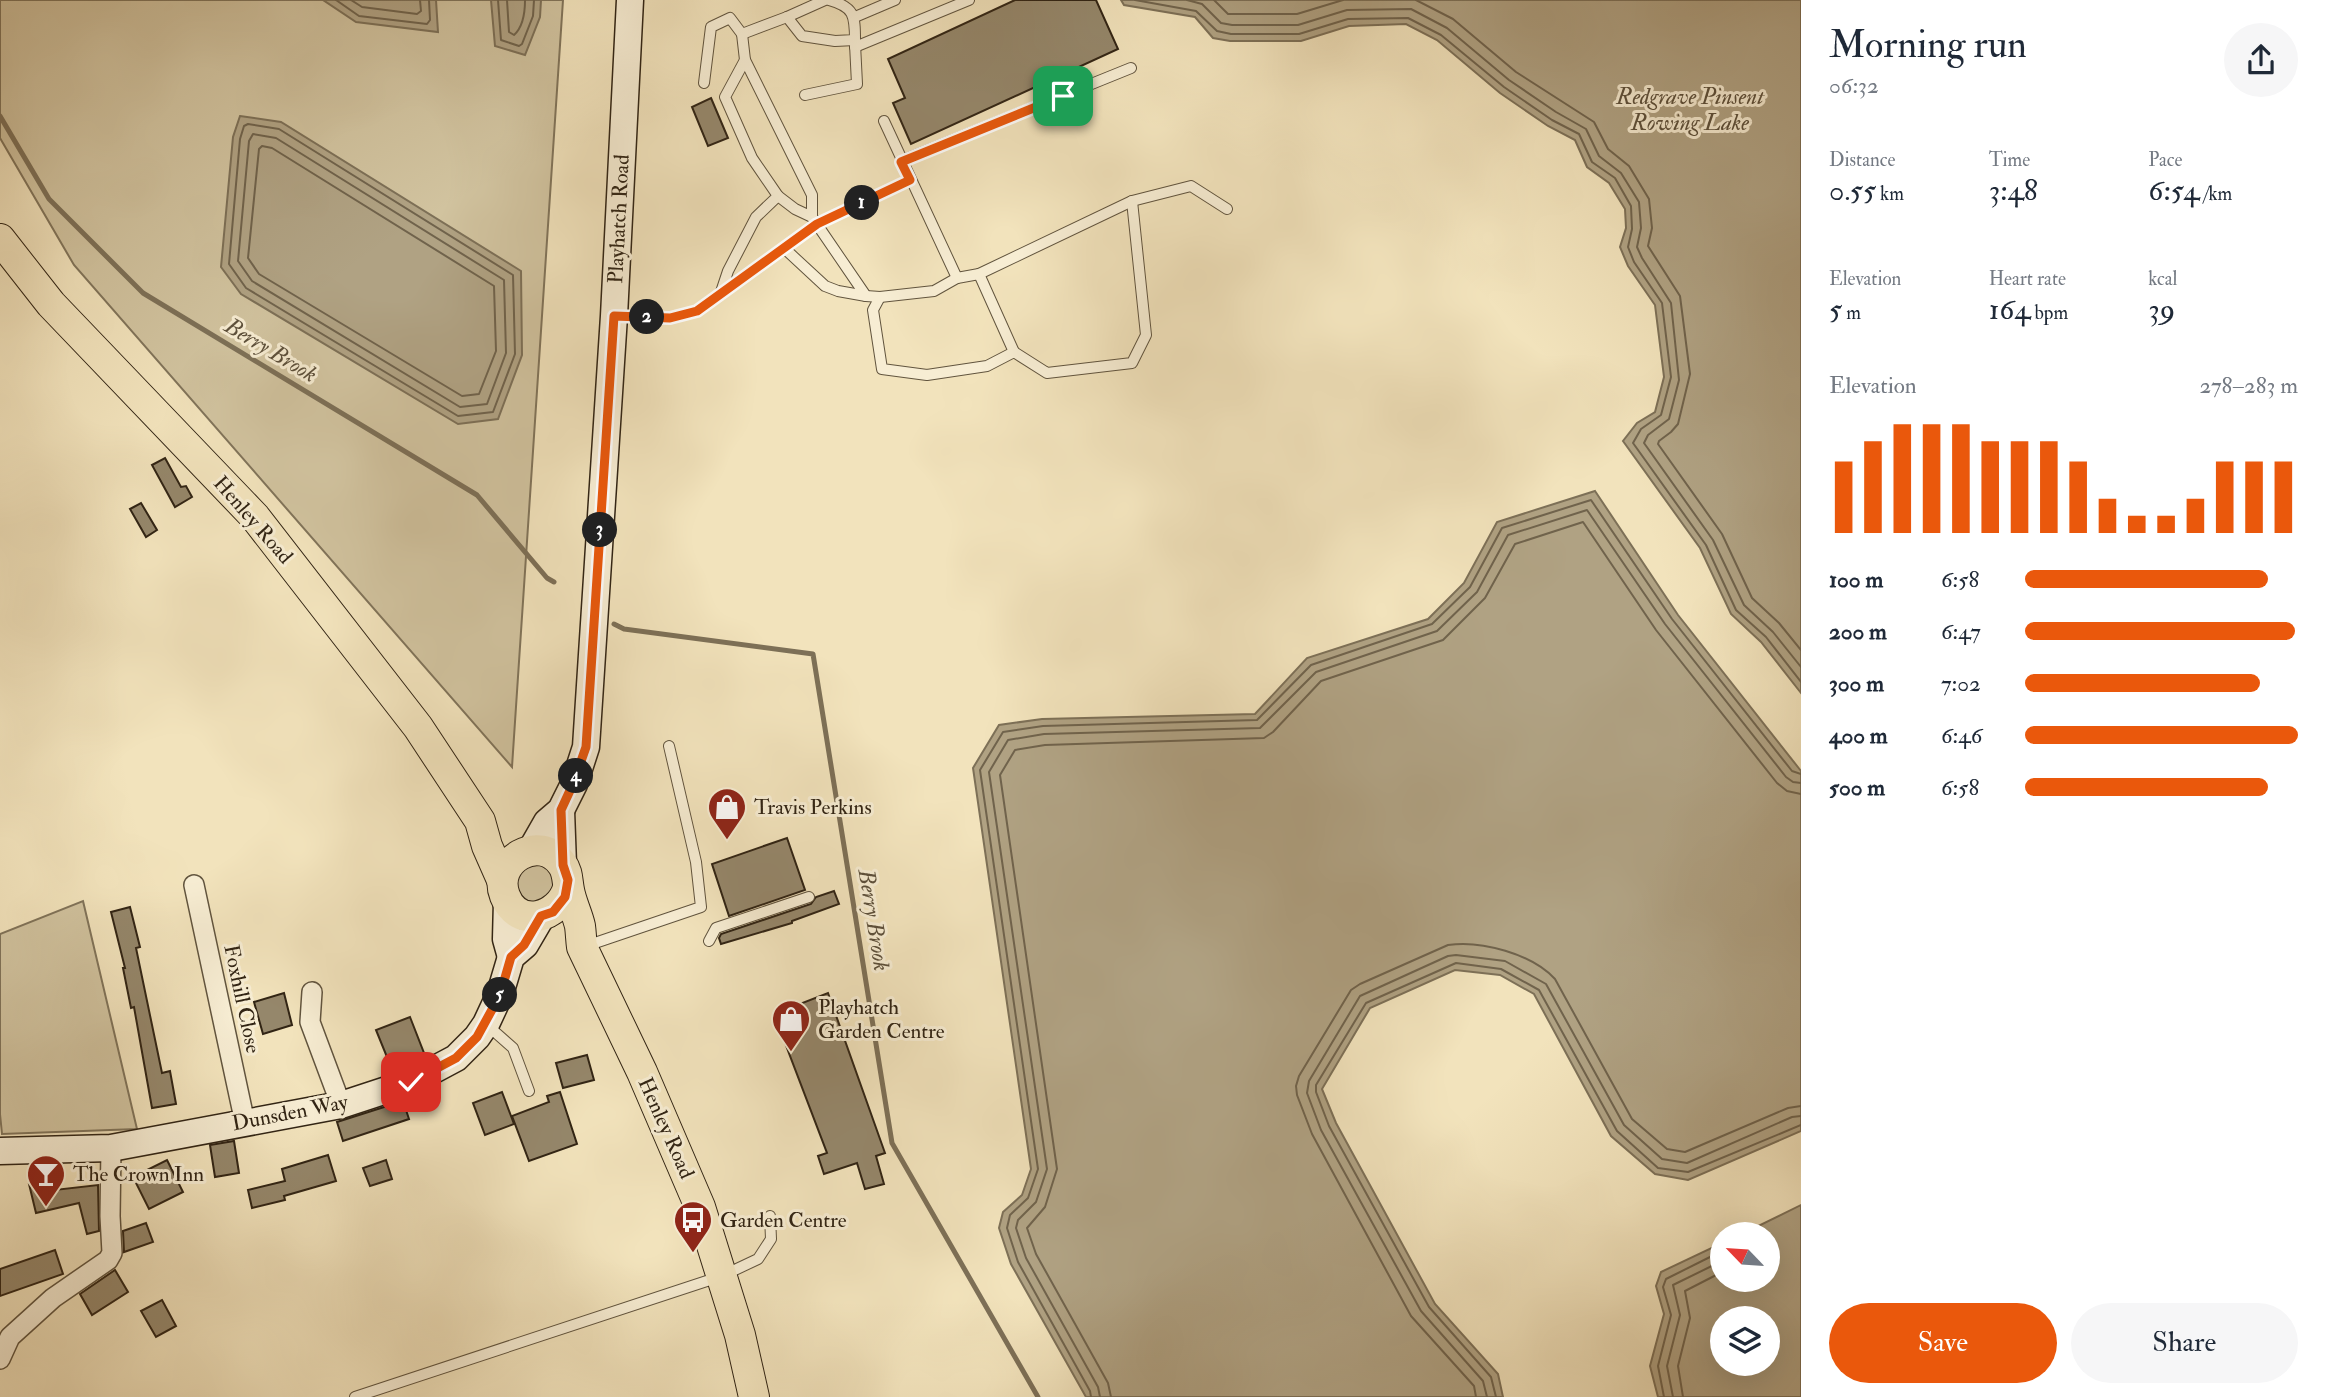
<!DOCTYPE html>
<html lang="en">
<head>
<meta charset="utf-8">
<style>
  :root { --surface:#fff; --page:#f6f6f7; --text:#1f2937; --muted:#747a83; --accent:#ea580c }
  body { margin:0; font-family:"IM FELL Double Pica",serif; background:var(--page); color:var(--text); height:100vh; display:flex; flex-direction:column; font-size:26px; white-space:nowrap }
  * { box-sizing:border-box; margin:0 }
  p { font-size:23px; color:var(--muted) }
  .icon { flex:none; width:38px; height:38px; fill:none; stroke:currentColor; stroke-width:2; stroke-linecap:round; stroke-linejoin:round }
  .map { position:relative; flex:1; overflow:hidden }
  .panel { display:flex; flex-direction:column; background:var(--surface); width:525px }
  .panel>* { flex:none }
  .needle { width:46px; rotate:295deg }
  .controls { position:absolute; left:1710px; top:1222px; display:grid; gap:14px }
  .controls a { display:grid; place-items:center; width:70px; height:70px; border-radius:50%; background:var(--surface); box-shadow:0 7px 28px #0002; font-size:35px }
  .pin { position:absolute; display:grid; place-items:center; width:60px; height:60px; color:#fff; margin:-30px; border-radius:14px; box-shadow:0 4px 10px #0006 }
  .km { position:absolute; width:35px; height:35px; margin:-18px; border-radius:50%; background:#222; color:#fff; font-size:19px; line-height:35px; text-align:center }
  .round { display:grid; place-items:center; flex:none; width:74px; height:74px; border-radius:37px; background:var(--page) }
  .head { display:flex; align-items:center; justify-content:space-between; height:119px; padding:0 28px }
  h1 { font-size:38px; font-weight:600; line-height:52px }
  .metrics { display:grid; grid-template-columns:repeat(3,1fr); gap:10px; height:119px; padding:7px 28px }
  .metrics div { display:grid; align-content:center }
  .metrics b { font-size:30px; font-weight:600 }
  .metrics small { font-size:19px; font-weight:400 }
  .metrics p { font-size:19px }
  .chart { height:196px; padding:14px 28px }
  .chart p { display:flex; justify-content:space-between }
  .chart svg { width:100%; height:126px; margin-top:7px; stroke:var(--accent); stroke-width:6 }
  .cta { display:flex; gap:14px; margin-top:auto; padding:14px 28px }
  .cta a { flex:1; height:80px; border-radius:42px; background:var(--accent); color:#fff; font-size:28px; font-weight:600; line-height:80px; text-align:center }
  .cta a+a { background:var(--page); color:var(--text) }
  ul { padding:0 28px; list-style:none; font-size:23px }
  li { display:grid; grid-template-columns:112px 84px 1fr; align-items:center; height:52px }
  li i { height:18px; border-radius:9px; background:var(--accent) }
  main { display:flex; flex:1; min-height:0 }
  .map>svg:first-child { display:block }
</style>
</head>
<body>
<main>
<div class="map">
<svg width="1801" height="1397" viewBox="0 0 1801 1397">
  <rect width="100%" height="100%" fill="#f2e3bc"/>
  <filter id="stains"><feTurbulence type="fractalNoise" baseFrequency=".00286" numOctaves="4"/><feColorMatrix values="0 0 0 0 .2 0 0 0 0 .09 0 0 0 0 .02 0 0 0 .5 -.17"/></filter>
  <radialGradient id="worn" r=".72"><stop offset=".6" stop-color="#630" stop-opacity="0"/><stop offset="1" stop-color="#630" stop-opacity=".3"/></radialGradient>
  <!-- green -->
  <g fill="#d1c39f" stroke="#81745a" stroke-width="2">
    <polygon points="0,0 563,0 512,767 74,265 0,138"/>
    <path d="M 538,863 L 553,873 L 554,890 C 550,893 545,898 540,901 C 523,909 507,879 522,869 C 526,866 534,864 538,863 Z"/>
    <polygon points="83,901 137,1129 2,1134 0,1114 0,934"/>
  </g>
  <!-- water -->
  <g fill="#b0a283" stroke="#7d7057" stroke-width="2" fill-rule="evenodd">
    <polygon points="323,0 436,0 438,32 356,22"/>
    <polygon points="491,0 541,0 540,17 525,55 495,46"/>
    <polygon points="1121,0 1801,0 1801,693 1761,642 1731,614 1700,548 1623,441 1637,423 1655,412 1664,377 1655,305 1628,266 1620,247 1626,228 1625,209 1609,183 1587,167 1575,140 1548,126 1500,93 1437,40 1406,24 1349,26 1301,41 1230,41 1213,38 1195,17 1124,5"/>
    <polygon points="240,116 281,122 521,271 522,355 498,419 458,424 241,294 221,267 233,137"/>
    <polygon points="1595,491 1678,615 1801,771 1801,1131 1688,1180 1655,1174 1611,1136 1534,994 1500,975 1455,970 1370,1008 1322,1089 1336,1123 1435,1304 1498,1374 1503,1397 1086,1397 1011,1264 999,1228 1003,1212 1022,1195 1031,1169 973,768 999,725 1042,719 1255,714 1307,658 1428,619 1464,583 1497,522"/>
    <path d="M 1801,1205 L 1801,1397 L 1658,1397 L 1650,1366 L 1664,1314 L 1656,1286 L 1661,1272 L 1722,1243 L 1722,1279 L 1768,1279 L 1768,1234 L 1742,1234 ZM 1722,1318 L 1768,1318 L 1768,1363 L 1722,1363 Z"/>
  </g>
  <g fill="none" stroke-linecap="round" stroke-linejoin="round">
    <!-- shore -->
    <g stroke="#70634c" stroke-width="2">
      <polyline points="336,0 359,16 427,24 430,20 429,0"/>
      <polyline points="351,0 362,7 417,14 421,11 420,0"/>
      <polyline points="498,0 501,40 519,46 522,44 533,16 534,0"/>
      <path d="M 507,0 L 509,32 L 514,35 C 523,27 525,12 525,0"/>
      <polyline points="1135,0 1196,11 1217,31 1231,34 1299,34 1348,19 1408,18 1441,35 1504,87 1552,120 1579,134 1592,162 1615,178 1631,206 1632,229 1628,247 1634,262 1662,303 1671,377 1661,415 1641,429 1633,443 1706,545 1736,610 1766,637 1801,682"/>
      <polyline points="1187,0 1202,4 1221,23 1232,25 1298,25 1347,10 1411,9 1447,28 1509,80 1556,112 1586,129 1599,156 1621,173 1639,202 1641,228 1637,247 1642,258 1671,303 1679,380 1669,419 1648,435 1644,443 1713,540 1744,605 1773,632 1801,667"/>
      <polyline points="1214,0 1228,14 1297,14 1343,0"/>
      <polyline points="1416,0 1453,19 1516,72 1594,122 1608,149 1629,166 1649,199 1652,228 1648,246 1680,296 1690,374 1678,424 1671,432 1659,441 1658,444 1722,534 1752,598 1779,623 1801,650"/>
      <polygon points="248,124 279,129 513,275 515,354 493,412 458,416 246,288 229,264 240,139 244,126"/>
      <polygon points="253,134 276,138 504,280 506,353 487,404 460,407 252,281 238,261 249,141"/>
      <polygon points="262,146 272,148 494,286 496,351 479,394 462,396 259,274 248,258 259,149"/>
      <polyline points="1091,1397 1090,1391 1018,1262 1007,1228 1010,1215 1028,1198 1038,1169 980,770 1003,732 1043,726 1257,720 1311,665 1432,624 1470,587 1502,528 1591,500 1672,619 1792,771 1801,774"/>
      <polyline points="1100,1397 1098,1387 1026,1258 1016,1228 1018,1220 1036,1202 1047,1169 989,772 1008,740 1044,734 1260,728 1316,672 1437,631 1477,592 1508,535 1587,510 1665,624 1786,777 1793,782 1801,783"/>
      <polyline points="1111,1397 1108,1383 1036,1254 1027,1228 1045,1207 1057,1169 1000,775 1015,750 1045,745 1264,738 1273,732 1321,681 1443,640 1485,598 1515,544 1583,522 1656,630 1777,783 1787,791 1801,794"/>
      <path d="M 1476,1397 L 1474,1386 L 1411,1316 L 1312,1134 L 1297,1095 L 1296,1086 L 1299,1076 L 1351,990 L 1360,984 L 1448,945 C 1481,940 1532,954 1555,979 L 1632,1119 L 1667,1149 L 1685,1152 L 1788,1108 L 1801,1106"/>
      <polyline points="1487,1397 1483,1381 1421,1311 1321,1130 1307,1093 1309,1081 1360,996 1448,956 1456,955 1505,961 1546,984 1624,1125 1662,1159 1687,1163 1792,1117 1801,1116"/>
      <polyline points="1496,1397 1491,1377 1429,1307 1329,1126 1316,1092 1316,1085 1366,1003 1456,963 1501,969 1539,990 1617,1131 1658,1168 1688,1172 1801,1125"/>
      <polyline points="1664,1397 1658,1366 1671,1315 1663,1287 1666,1279 1722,1251"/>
      <polyline points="1673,1397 1667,1366 1680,1315 1673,1285 1722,1261"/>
      <polyline points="1683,1397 1678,1366 1690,1318 1685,1291 1722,1272"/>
    </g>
    <!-- stream -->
    <g stroke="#7d7057" stroke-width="5">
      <polyline points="0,116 49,199 143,293 477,495 547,578 554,582"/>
      <polyline points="614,624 624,629 813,654 892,1143 1038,1397"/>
    </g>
  </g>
  <!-- building -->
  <g fill="#95876b" stroke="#312414" stroke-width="2">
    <polygon points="1015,0 1096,0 1118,49 911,144 893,103 905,98 888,59"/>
    <polygon points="711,98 728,138 708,146 692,107"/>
    <polygon points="165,458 181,487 186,486 192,497 175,507 152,465"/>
    <polygon points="141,503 157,530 146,537 130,509"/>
    <polygon points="787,838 805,890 729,916 712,864"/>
    <polygon points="834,891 839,904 792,921 792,923 721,944 719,938 721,934 811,904 816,897"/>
    <polygon points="130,907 140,947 136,948 162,1073 170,1071 176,1104 152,1108 134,1007 131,1008 123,968 125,968 111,912"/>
    <polygon points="284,993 292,1025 263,1034 254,1002"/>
    <polygon points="828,993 885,1153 876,1156 884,1184 865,1189 857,1163 824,1174 818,1156 827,1153 774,1014"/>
    <polygon points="410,1017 424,1053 391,1067 376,1030"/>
    <polygon points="587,1055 594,1080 563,1088 556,1063"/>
    <polygon points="502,1092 514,1124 485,1135 473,1103"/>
    <polygon points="560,1092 577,1144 529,1161 512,1116 549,1102 547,1096"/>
    <polygon points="403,1101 409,1119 343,1141 337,1122"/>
    <polygon points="234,1141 239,1173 215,1177 210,1145"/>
    <polygon points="328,1155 336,1181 284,1196 285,1200 252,1208 248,1190 285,1181 282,1169"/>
    <polygon points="167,1160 183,1192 149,1209 133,1177"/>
    <polygon points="386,1160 392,1179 370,1186 363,1168"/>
    <polygon points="52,1178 55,1190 98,1185 99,1231 87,1234 79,1203 36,1213 29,1184"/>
    <polygon points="146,1223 153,1242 124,1252 123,1231"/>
    <polygon points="55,1250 63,1274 0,1296 0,1269"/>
    <polygon points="115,1270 128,1292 92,1315 80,1294"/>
    <polygon points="162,1300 176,1326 156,1337 141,1311"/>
  </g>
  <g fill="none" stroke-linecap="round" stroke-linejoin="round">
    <defs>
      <g id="lane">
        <path d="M 787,17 L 802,36 L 835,41 L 855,40 C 855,15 854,7 829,0"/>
        <polyline points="855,17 895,0"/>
        <polyline points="742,34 745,60 812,195 812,217"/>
        <polyline points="855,47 969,0"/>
        <polyline points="704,83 711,27 730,18 742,34 787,17 825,0"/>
        <polyline points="805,95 857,84 855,44"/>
        <polyline points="884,121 957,278"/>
        <polyline points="901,161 1131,68"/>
        <polyline points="778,196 795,209 812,217 866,296"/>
        <polyline points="784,248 825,286 838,291 866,296 880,297 934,291 957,278 979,274 1132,201 1191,186 1227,209"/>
        <polyline points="979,274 1014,352"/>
        <polyline points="720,295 728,271 756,217 778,196 752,158 725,97 745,60"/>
        <polyline points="880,297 873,310 882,369 927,375 987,366 1014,352 1047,373 1132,363 1146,335 1132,201"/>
        <polyline points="614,316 670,318 697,311 817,224 910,180"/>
        <polyline points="709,941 716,928 809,897"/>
        <polyline points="586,946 701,907 696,862 669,746"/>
        <polyline points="487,1025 513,1048 529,1091"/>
        <polyline points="355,1397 722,1276 758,1259 771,1239 770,1216"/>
      </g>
      <g id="street">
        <polyline points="194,885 245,1123"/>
        <polyline points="312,992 310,1022 341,1105"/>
        <polyline points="0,1359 10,1337 31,1318 53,1298 108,1260 112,1253 110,1216 111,1148"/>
      </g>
      <g id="secondary">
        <polyline points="561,810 563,865"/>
        <polyline points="531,850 547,822 561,810 574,784 586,747 614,316 630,0"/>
        <polyline points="507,901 506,939 511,957"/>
        <polyline points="0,1151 111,1148 341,1105 411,1082 456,1058 477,1037 486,1024 500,994 511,957 525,945 542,916"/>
      </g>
      <g id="primary">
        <polyline points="0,239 51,304 255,517 418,727 480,821 487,846 502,880"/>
        <path d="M 568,888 C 559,918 518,930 505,896 C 491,861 540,832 562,864 C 568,872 567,880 569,890 C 571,902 577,913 580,926 C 581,933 581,940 582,947 L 642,1072 L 700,1207 L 740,1335 L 754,1397"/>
      </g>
    </defs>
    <!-- lane casing -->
    <use href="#lane" stroke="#61543e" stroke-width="12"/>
    <!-- street casing -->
    <use href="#street" stroke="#61543e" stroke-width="22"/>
    <!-- secondary casing -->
    <use href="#secondary" stroke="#312414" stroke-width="29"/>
    <!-- primary casing -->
    <use href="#primary" stroke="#312414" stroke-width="32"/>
    <!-- lane -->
    <use href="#lane" stroke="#f7edd3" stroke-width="10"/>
    <!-- street -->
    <use href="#street" stroke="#f7edd3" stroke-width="19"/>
    <!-- secondary -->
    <use href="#secondary" stroke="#f7edd3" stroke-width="26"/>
    <!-- primary -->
    <use href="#primary" stroke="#f2e3bc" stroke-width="30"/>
  </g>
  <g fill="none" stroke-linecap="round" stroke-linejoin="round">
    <defs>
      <polyline id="route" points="411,1082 456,1058 477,1037 500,995 511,957 524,945 541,916 553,912 565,897 568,880 563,865 561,810 573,784 586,747 614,316 670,318 697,311 817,224 910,180 901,162 1063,96"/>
    </defs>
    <!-- route casing -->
    <use href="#route" stroke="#fff" stroke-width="14"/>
    <!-- route -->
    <use href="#route" stroke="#ea580c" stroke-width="9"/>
  </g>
  <!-- icons -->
  <defs>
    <symbol id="shop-pin" viewBox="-11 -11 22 30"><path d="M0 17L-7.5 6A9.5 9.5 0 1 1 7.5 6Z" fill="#8f2418" stroke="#f7edd3"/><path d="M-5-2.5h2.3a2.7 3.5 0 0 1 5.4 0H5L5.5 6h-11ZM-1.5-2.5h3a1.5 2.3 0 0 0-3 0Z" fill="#fff"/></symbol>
    <symbol id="bar-pin" viewBox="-11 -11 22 30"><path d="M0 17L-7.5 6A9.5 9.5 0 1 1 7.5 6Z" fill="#8f2418" stroke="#f7edd3"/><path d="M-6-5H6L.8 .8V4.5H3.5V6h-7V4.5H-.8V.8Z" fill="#fff"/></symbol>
    <symbol id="bus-pin" viewBox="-11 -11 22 30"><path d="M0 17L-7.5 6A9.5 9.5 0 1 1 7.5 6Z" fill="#8f2418" stroke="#f7edd3"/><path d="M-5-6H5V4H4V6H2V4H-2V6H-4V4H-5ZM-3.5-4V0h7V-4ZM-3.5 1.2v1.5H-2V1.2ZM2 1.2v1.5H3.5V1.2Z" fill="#fff"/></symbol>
  </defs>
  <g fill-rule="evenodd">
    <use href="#shop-pin" x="705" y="785" width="44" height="60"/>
    <use href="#shop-pin" x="769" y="997" width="44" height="60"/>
    <use href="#bar-pin" x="24" y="1152" width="44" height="60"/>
    <use href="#bus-pin" x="671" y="1198" width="44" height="60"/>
  </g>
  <g text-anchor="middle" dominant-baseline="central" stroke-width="6" stroke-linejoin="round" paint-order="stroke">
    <!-- street labels -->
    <g font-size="21" fill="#312414" stroke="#f7edd3">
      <text transform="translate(619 219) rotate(-87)">Playhatch Road</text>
      <text transform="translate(253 520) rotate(49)">Henley Road</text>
      <text transform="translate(242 999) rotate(78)">Foxhill Close</text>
      <text transform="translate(290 1113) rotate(-11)">Dunsden Way</text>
      <text transform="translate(666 1128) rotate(66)">Henley Road</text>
    </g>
    <!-- poi labels -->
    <g font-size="21" fill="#312414" stroke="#f7edd3" text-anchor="start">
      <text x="754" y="807">Travis Perkins</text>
      <text x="818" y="1007">Playhatch<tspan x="818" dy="24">Garden Centre</tspan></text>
      <text x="73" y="1174">The Crown Inn</text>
      <text x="720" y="1220">Garden Centre</text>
    </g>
    <!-- water labels -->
    <g font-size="23" font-style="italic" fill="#5d503b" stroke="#f7edd3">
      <text x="1690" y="96">Redgrave Pinsent<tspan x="1690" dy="26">Rowing Lake</tspan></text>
      <text transform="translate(271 350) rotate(31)">Berry Brook</text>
      <text transform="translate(874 920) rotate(81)">Berry Brook</text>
    </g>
  </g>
  <rect width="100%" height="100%" filter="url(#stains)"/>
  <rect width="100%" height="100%" fill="url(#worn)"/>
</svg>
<div class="controls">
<a><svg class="needle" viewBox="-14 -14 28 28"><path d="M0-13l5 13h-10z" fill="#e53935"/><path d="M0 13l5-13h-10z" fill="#747a83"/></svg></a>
<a><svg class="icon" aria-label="layers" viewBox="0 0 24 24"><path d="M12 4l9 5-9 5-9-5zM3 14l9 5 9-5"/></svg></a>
</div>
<div class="pin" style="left:1063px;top:96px;background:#1e9e55"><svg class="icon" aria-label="arrive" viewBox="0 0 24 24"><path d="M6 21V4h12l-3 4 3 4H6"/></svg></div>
<div class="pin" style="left:411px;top:1082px;background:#d93025"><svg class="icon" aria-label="check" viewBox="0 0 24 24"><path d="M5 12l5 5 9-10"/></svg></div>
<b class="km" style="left:862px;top:203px">1</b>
<b class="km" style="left:647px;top:317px">2</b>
<b class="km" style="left:600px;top:530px">3</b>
<b class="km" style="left:576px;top:776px">4</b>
<b class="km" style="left:500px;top:995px">5</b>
</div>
<section class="panel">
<div class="head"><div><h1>Morning run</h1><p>06:32</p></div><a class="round"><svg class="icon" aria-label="share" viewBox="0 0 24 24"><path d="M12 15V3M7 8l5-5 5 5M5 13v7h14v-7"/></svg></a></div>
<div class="metrics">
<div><p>Distance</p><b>0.55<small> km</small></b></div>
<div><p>Time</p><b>3:48</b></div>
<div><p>Pace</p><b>6:54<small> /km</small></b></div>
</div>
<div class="metrics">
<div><p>Elevation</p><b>5<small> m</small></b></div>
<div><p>Heart rate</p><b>164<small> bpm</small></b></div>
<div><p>kcal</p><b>39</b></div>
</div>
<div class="chart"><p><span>Elevation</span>278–283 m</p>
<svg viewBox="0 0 160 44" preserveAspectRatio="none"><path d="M5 44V19M15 44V12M25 44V6M35 44V6M45 44V6M55 44V12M65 44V12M75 44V12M85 44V19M95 44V32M105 44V38M115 44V38M125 44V32M135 44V19M145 44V19M155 44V19"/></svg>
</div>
<ul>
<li><b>100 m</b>6:58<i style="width:89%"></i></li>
<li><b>200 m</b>6:47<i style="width:99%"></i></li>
<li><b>300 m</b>7:02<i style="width:86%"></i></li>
<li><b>400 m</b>6:46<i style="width:100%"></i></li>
<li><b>500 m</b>6:58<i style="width:89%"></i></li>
</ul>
<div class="cta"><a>Save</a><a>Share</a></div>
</section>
</main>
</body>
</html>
